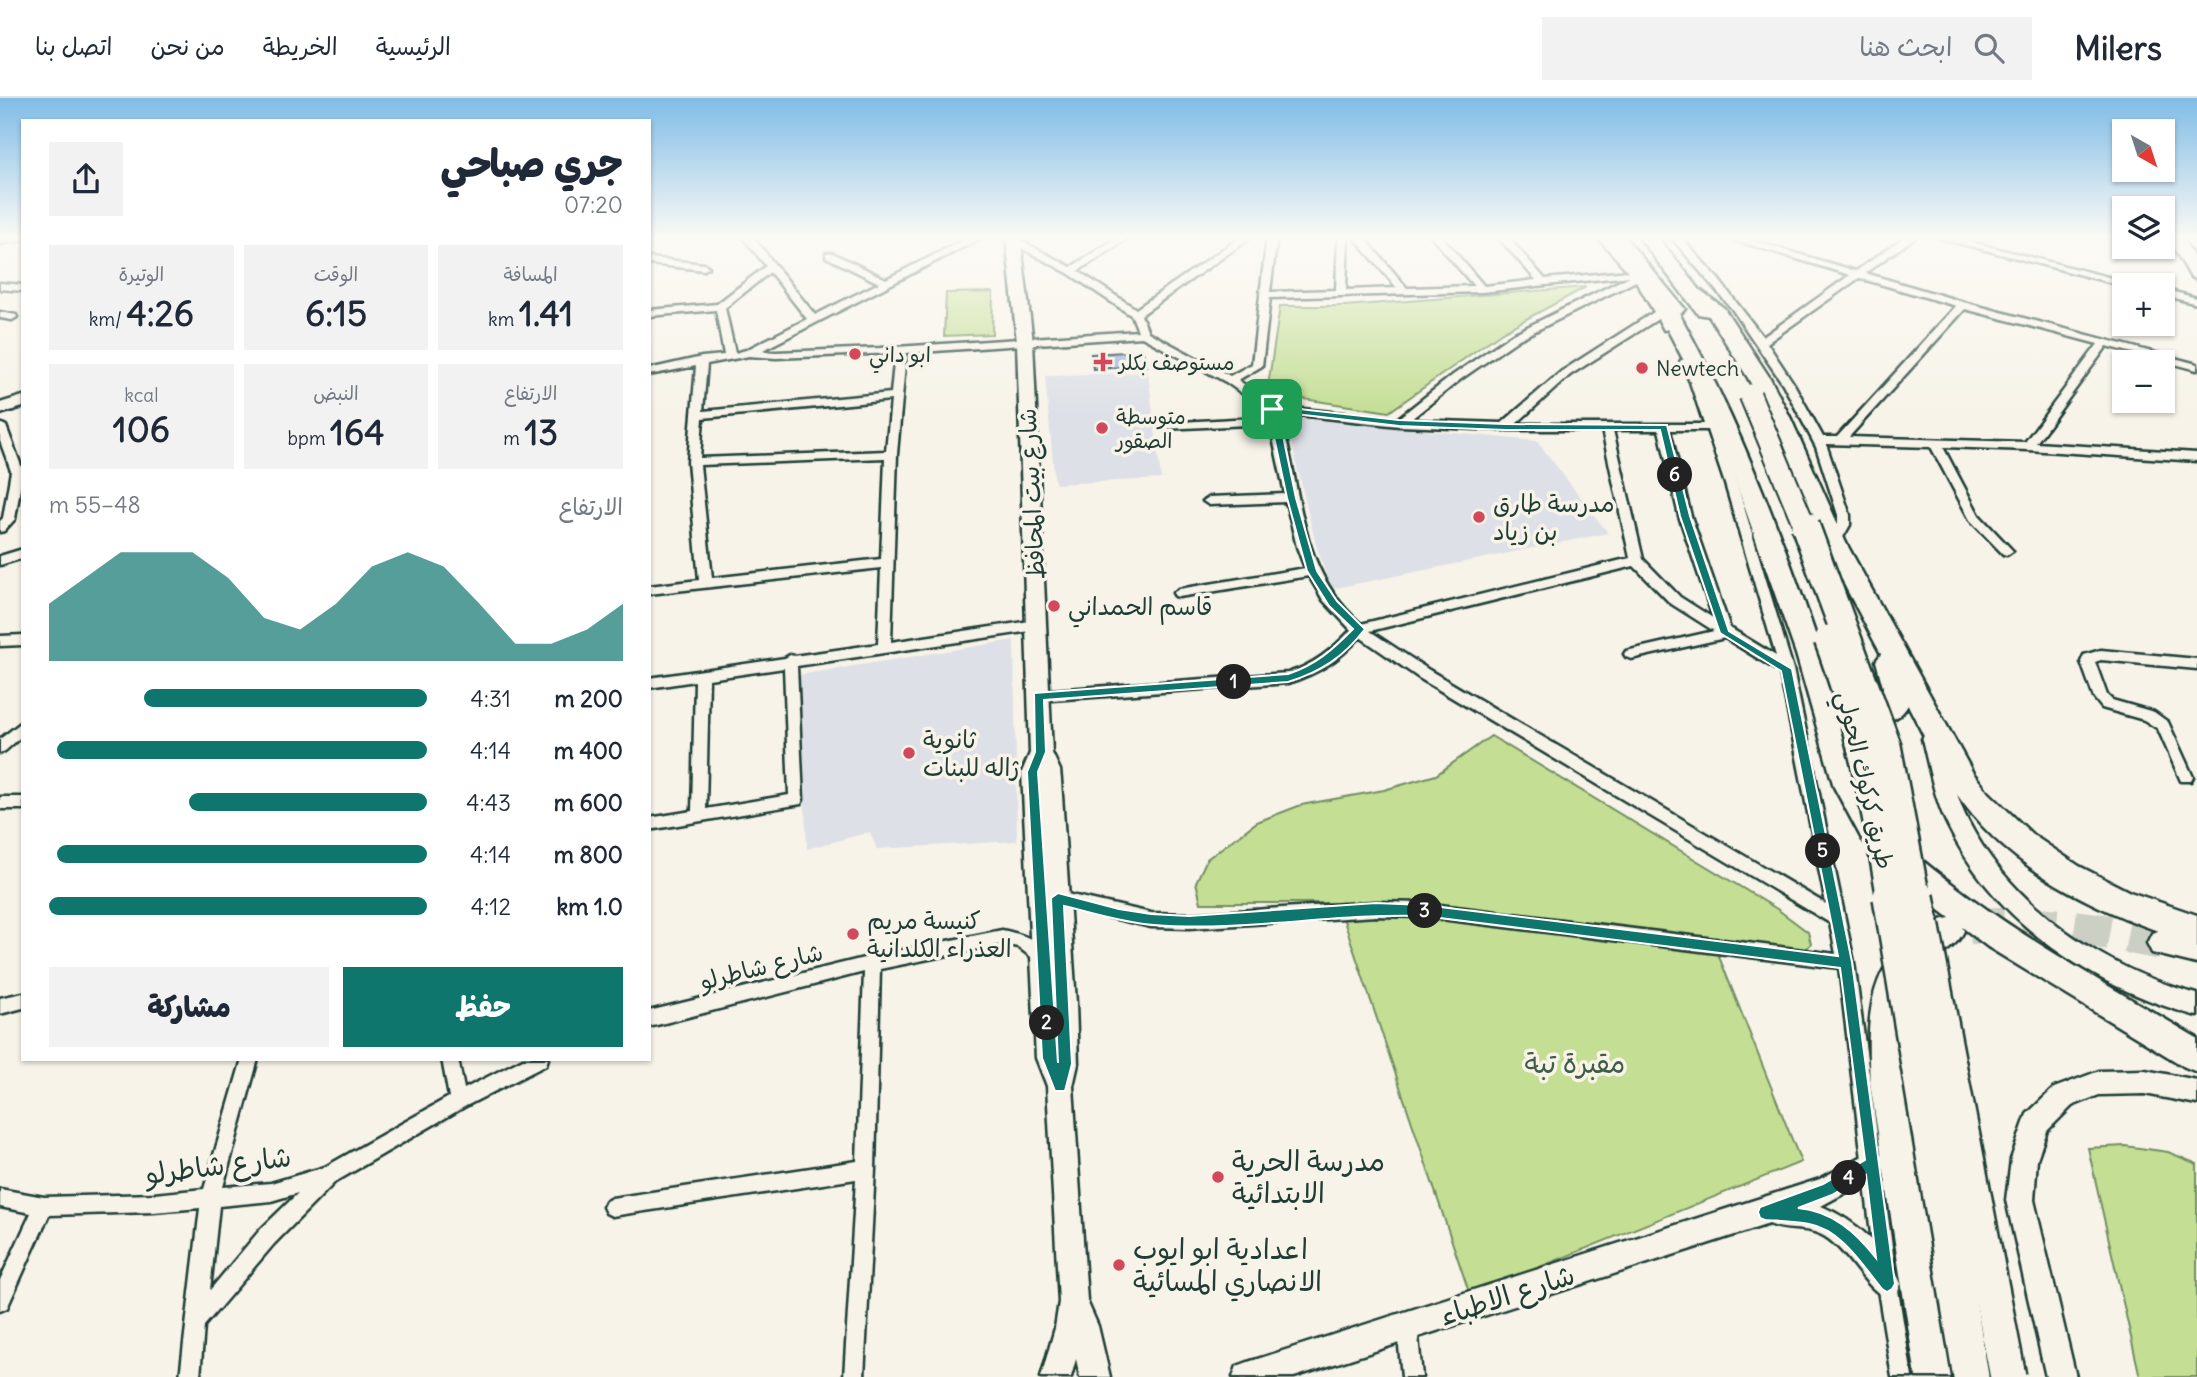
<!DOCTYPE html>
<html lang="ar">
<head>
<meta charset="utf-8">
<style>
  :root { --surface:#fff; --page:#f2f2f3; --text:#1f2937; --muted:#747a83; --line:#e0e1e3; --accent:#0f766e }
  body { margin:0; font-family:Delius,"Playpen Sans Arabic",sans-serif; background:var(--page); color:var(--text); direction:rtl; height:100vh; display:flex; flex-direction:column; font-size:26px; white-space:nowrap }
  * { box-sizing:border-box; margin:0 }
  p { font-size:23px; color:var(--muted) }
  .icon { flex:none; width:38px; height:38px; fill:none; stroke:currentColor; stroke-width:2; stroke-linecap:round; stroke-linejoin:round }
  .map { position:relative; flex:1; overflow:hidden; direction:ltr }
  .details { position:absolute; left:21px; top:21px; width:630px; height:942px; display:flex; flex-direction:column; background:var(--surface); border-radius:0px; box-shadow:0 2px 5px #0004; direction:rtl }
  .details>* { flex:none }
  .needle { width:46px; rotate:141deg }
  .tools { position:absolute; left:2112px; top:21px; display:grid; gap:14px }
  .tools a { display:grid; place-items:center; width:63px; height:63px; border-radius:0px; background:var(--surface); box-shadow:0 2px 5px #0004; font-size:35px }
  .pin { position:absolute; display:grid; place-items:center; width:60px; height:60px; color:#fff; margin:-30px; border-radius:14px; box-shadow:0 4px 10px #0006 }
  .km { position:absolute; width:35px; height:35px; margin:-18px; border-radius:50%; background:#222; color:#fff; font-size:19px; line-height:35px; text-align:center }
  .round { display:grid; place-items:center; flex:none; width:74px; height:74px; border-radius:0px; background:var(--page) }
  .summary { display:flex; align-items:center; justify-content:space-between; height:119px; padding:0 28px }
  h1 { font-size:38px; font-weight:800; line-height:52px }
  .stats { display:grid; grid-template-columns:repeat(3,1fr); gap:10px; height:119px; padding:7px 28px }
  .stats div { display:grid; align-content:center; border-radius:0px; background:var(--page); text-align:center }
  .stats b { font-size:35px; font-weight:800 }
  .stats small { font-size:19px; font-weight:400 }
  .stats p { font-size:19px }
  .chart { height:196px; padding:14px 28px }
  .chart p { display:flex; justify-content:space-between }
  .chart svg { width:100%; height:126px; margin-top:7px; fill:var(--accent); opacity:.7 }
  .cta { display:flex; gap:14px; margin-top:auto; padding:14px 28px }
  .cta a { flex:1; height:80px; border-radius:0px; background:var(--accent); color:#fff; font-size:28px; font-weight:800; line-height:80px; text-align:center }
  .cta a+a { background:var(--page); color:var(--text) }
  ul { padding:0 28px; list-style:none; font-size:23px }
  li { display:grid; grid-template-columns:112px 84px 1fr; align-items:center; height:52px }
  li i { height:18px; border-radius:9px; background:var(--accent) }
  header { display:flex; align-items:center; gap:42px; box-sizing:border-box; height:98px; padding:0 35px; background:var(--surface); border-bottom:2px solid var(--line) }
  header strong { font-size:33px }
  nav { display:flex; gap:38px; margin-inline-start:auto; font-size:24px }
  .search { width:490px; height:63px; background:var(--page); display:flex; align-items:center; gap:18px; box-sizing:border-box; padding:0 24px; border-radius:0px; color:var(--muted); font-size:26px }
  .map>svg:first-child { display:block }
</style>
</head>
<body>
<header>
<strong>Milers</strong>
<div class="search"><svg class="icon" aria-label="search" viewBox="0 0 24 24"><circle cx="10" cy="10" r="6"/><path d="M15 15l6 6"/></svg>ابحث هنا</div>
<nav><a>الرئيسية</a><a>الخريطة</a><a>من نحن</a><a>اتصل بنا</a></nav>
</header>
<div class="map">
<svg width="2197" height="1279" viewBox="0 0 2197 1279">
  <rect width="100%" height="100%" fill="#f7f3e8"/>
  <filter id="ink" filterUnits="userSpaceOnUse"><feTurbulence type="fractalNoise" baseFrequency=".0143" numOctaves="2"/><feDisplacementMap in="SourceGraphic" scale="14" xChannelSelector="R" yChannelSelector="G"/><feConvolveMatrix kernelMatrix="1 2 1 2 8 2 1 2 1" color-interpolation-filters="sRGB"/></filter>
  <g filter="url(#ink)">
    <!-- built -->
    <g fill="#dde0e6">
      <polygon points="1148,274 1161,381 1055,386 1045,278"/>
      <polygon points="1285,319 1537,343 1608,435 1331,491 1316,447"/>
      <polygon points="1014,542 1017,743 877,751 870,734 807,751 799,577"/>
    </g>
    <!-- green -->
    <g fill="#c4de94" stroke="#728e64" stroke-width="2">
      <polygon points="1586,189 1502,234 1389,314 1284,298 1268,288 1280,208 1345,208"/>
      <polygon points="993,194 992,236 944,238 946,195"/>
      <polygon points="1491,638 1777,811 1808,834 1811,846 1803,854 1712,841 1801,1064 1470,1197 1338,805 1201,805 1196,784 1207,761 1257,724 1301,707 1384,692 1436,677"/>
      <polygon points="2125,1048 2168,1054 2197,1066 2197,1279 2140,1279 2088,1050"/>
    </g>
    <!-- building -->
    <polygon fill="#a0b3e2" stroke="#1f3d34" stroke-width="2" points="1143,253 1146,268 1093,271 1091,256"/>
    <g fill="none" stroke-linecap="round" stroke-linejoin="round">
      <!-- highway-tunnel -->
      <path stroke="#cccfc4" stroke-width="35" stroke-dasharray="35 18" stroke-linecap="butt" d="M 1969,829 C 2035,821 2098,831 2163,845"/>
      <defs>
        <g id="street">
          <polygon points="12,138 23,138 23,142 0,146 0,140"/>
          <polygon points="649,138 656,138 649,142"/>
          <path d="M 742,138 L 752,138 L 815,217 L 879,185 L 826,159 L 826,155 L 832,155 L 886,181 L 972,138 L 985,138 L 761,253 L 776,254 L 881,250 L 1138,233 L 1132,218 L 1068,175 L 1010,144 L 1010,140 L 1016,140 L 1071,169 L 1120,138 L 1132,138 L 1078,173 L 1136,211 L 1242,138 L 1253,138 L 1141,217 L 1148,234 L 1230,278 L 1252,266 L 1267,138 L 1277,138 L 1270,194 L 1336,192 L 1338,138 L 1348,138 L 1346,192 L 1397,190 L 1353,138 L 1363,138 L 1407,190 L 1474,188 L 1431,138 L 1441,138 L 1484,188 L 1536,182 L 1497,138 L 1507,138 L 1545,181 L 1628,173 L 1596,138 L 1606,138 L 1641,176 L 1673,230 L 1664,232 L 1658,221 L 1570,277 L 1516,326 L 1704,326 L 1690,284 L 1680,264 L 1681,262 L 1689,262 L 1700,284 L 1737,386 L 1793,571 L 1854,864 L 1897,1186 L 1912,1279 L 1892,1279 L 1877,1186 L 1839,870 L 1424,819 L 1376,818 L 1189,830 L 1151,829 L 1053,806 L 1050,801 L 1053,796 L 1058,794 L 1151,815 L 1189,816 L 1376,804 L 1424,805 L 1836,856 L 1830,825 L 1419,580 L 1360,539 C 1339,562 1318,576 1288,585 L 1038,603 L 1033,602 L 1031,598 L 1038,593 L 1288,575 C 1314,567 1333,551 1351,532 L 1323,502 L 1309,478 L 1179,499 L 1175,498 L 1173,495 L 1179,491 L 1305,470 L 1297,449 L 1286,404 L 1209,407 L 1203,403 L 1209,399 L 1285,396 L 1270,326 L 1163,331 L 1157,328 L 1163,325 L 1269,319 L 1267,313 L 1226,284 L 1142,239 L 906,255 L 897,356 L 891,544 L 1037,522 L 1043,527 L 1037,532 L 797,568 L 803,702 L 801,706 L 649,732 L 649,720 L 692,713 L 695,583 L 649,590 L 649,580 L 785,560 L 790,557 L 794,558 L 878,546 L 881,470 L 649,496 L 649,488 L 699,482 L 688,364 L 696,268 L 649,277 L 649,271 L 702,259 L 724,257 L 716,212 L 649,218 L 649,212 L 717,206 L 766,168 ZM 770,174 L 807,221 L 746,252 L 735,255 L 725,210 ZM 1630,178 L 1511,237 L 1453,277 L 1397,321 L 1275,308 L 1238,282 L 1262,268 L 1270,200 L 1482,194 ZM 1636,183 L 1654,214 L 1562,273 L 1502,325 L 1410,322 L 1461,281 L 1519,241 ZM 895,255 L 891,295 L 703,313 L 707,266 L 749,258 L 776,260 ZM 891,302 L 886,353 L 700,360 L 703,320 ZM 1279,315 L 1399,328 L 1505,332 L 1602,332 L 1630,460 L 1361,526 C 1295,469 1303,389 1279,315 ZM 1613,332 L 1659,332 L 1679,418 L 1713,520 L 1680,499 L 1643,461 ZM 1670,332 L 1707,332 L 1725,386 L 1776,558 L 1730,530 L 1691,418 ZM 885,360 L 881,461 L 712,480 L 700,367 ZM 1634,468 L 1670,505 L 1714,533 L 1626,553 L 1624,556 L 1626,559 L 1631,561 L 1725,540 L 1780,574 L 1826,806 L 1429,572 L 1370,533 ZM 784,570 L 789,697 L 706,711 L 709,581 Z"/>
          <path d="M 1670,138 L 1680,138 L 1719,182 L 1763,239 L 1850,177 L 1721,138 L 1737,138 L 1856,173 L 1906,138 L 1917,138 L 1865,175 L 1967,205 L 2197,266 L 2197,272 L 2107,248 L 2036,345 L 2197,355 L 2197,363 L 2028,352 L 1943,349 L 1979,417 L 2013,453 L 2007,457 L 2003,456 L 1970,422 L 1931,349 L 1826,346 L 1850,417 L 1850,427 L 1838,448 L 1830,448 L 1828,445 L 1838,427 L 1838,417 L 1816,349 L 1783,286 L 1732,211 ZM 1859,180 L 1956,208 L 1837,339 L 1823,339 L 1794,286 L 1767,245 ZM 1965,211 L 2098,246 L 2025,344 L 1849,339 Z"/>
          <polygon points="1931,138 1948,138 2139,187 2124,188"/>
          <polygon points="649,160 704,166 709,169 704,172 649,166"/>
          <polygon points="0,185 23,187 23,193 0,191"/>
          <polygon points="2163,191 2197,200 2197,206 2163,197"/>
          <polygon points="0,214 16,217 17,219 12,222 0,220"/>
          <polygon points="0,325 6,328 23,373 15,421 4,433 0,434 0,423 3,420 11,373 0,343"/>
          <polygon points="23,451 23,460 0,467 0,458"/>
          <polygon points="23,537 23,547 0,548 0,538"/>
          <polygon points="2101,552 2197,561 2197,571 2101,562 2095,564 2107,597 2112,602 2154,614 2168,624 2193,679 2191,683 2181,683 2158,631 2144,622 2102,610 2094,600 2081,564 2084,557"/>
          <polygon points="23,623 23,637 5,653 0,655 0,641"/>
          <rect x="0" y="699" width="23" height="12"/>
          <path d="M 1002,832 C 1021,836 1042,842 1051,861 L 1049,866 L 1043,868 L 1018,849 L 1002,846 L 880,871 L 875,1071 L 864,1279 L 844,1279 L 856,1081 L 612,1118 L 606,1115 L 603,1109 L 606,1103 L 612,1100 L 857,1063 L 864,874 L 649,929 L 649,913 L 872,858 Z"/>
          <polygon points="23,895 23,910 0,916 0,900"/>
          <path d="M 242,961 L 258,961 L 223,1089 L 271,1085 L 325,1069 L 449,999 L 442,961 L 458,961 L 464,991 L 523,961 L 548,961 L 546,967 L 464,1009 L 335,1084 L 274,1146 L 204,1228 L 200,1279 L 180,1279 L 200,1110 L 154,1114 L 49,1117 L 7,1210 L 0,1213 L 0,1182 L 31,1115 L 0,1109 L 0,1091 L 44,1099 L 154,1096 L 204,1091 ZM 298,1095 L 260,1132 L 210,1192 L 219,1108 L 271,1103 Z"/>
          <polygon points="1407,1218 1414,1221 1417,1228 1422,1279 1402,1279 1397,1228 1400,1221"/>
        </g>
        <g id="secondary">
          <polygon points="1006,138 1020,138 1033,244 1052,655 1060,672 1061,682 1076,905 1078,966 1073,988 1087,1203 1098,1228 1110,1279 1080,1279 1076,1261 1071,1279 1041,1279 1055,1230 1059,1204 1047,988 1036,960 1022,674 1030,655 1017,244"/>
          <polygon points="2167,138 2181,138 2197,165 2197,182 2190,178"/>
          <polygon points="23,298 23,309 0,316 0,305"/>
          <path d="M 1933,633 L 1940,635 L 1944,641 C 1950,668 1955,698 1968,723 C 2012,809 2106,872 2197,896 L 2197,918 C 2093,890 1993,824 1946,724 C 1934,698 1929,669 1922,641 L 1926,635 Z"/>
          <polygon points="2145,972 2197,982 2197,1006 2145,996 2099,997 2072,1008 2047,1033 2037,1061 2034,1102 2076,1279 2046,1279 2006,1102 2011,1061 2027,1016 2054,990 2099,973"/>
          <path d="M 1872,1053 L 1882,1057 L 1885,1066 L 1882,1075 L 1821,1108 C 1856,1122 1887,1151 1901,1186 L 1897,1196 L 1887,1200 C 1865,1191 1849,1153 1824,1138 C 1807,1128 1787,1134 1769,1126 L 1294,1279 L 1233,1279 L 1237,1268 L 1248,1264 L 1820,1081 Z"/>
        </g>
        <g id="highway">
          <path d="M 1605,138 L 1624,138 L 1685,211 L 1680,216 L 1681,219 C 1740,326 1783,440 1822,556 C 1840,609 1849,680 1884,724 C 1907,753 1938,775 1967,797 C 2040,851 2120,894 2197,940 L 2197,974 L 2185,969 L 1988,849 L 1962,829 L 1964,833 C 1953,857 1920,862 1909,889 C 1887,939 1914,1041 1924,1095 C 1934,1156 1945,1218 1956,1279 L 1916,1279 L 1870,984 C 1867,929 1865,870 1916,836 C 1927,829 1938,821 1950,820 L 1903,784 L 1862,741 L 1834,689 L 1796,556 L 1733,376 L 1695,284 L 1661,219 L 1656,201 Z"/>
          <path d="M 1638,138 L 1657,138 L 1700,192 L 1724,210 L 1770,280 L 1791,321 L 1846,445 L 1973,675 L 1987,693 L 2033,737 L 2079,768 L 2130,794 L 2197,817 L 2197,866 L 2152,855 L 2147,845 L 2152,835 L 2158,833 C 2080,805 2000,763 1954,692 C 1936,666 1923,635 1908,607 C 1894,632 1866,624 1844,615 L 1840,608 L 1844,601 C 1858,596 1869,605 1882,602 L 1883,589 L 1876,563 L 1881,556 L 1822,445 L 1769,321 L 1748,280 L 1709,218 L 1698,216 Z"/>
        </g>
      </defs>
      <!-- street casing -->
      <use href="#street" stroke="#1f3d34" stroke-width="5"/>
      <!-- secondary casing -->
      <use href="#secondary" stroke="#1f3d34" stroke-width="5"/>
      <!-- highway casing -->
      <use href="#highway" stroke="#1f3d34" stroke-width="5"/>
      <!-- street -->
      <use href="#street" fill="#f7f3e8" fill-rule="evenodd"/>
      <!-- secondary -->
      <use href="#secondary" fill="#f7f3e8" fill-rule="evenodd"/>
      <!-- highway -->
      <use href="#highway" fill="#f7f3e8" fill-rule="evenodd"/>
      <defs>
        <polyline id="highway-bridge-far2" points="1750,297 1805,429"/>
        <g id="highway-bridge-far1">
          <polyline points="1805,427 1887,648 1916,801"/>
          <path d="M 1828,541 C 1860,626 1876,712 1891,801"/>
        </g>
        <g id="highway-bridge">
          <polyline points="1891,799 1971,1279"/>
          <polyline points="1916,799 2008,1279"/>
        </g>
      </defs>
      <!-- highway-bridge-far2 casing -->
      <use href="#highway-bridge-far2" stroke="#1f3d34" stroke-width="25" stroke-linecap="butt"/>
      <!-- highway-bridge-far1 casing -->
      <use href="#highway-bridge-far1" stroke="#1f3d34" stroke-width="32" stroke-linecap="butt"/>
      <!-- highway-bridge casing -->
      <use href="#highway-bridge" stroke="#1f3d34" stroke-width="40" stroke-linecap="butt"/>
      <!-- highway-bridge-far2 -->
      <use href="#highway-bridge-far2" stroke="#f7f3e8" stroke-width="21"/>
      <!-- highway-bridge-far1 -->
      <use href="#highway-bridge-far1" stroke="#f7f3e8" stroke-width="27"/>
      <!-- highway-bridge -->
      <use href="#highway-bridge" stroke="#f7f3e8" stroke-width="35"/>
    </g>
  </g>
  <!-- sky -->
  <linearGradient id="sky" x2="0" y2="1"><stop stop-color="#80bce7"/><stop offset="0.44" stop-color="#fbfaf5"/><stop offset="1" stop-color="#fbfaf5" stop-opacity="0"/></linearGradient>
  <rect width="2197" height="317" fill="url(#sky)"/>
  <!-- route -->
  <path fill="#0f766e" stroke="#fff" stroke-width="2" fill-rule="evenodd" d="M 1272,308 L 1399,322 L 1505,326 L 1667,327 L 1690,418 L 1729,533 L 1792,571 L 1852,864 L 1895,1186 L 1892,1191 L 1887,1194 L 1882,1191 C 1863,1168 1842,1132 1809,1126 C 1795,1123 1780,1123 1765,1122 L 1760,1120 L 1758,1114 L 1760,1109 L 1823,1086 L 1865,1062 L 1840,870 L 1424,818 C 1334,815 1243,834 1154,827 C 1124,825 1094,815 1064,808 L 1072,966 L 1065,993 L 1055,993 L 1042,960 L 1027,674 L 1035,654 L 1034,595 L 1288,576 C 1316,567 1332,552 1353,531 L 1329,508 L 1307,473 L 1287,400 L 1268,311 ZM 1278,314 L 1399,328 L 1505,332 L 1660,332 L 1680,418 L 1720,535 L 1781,573 L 1838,858 L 1424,807 L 1376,805 L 1189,818 L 1151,816 L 1119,811 L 1058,795 L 1051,800 L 1058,965 L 1038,674 L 1046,654 L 1044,602 L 1288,584 C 1320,574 1344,559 1365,531 L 1337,503 L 1317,473 L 1296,400 ZM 1866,1077 L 1876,1160 C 1856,1134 1832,1113 1798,1110 L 1832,1097 Z"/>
  <!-- markers -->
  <g fill="#d1495b" stroke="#f7f3e8" stroke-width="2.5">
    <circle cx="855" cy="256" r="7"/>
    <path d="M1099.5 253.5h7v7h7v7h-7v7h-7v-7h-7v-7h7z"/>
    <circle cx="1642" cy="270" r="7"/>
    <circle cx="1102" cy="330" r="7"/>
    <circle cx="1479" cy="419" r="7"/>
    <circle cx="1054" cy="508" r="7"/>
    <circle cx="909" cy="655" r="7"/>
    <circle cx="853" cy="836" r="7"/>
    <circle cx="1218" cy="1079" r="7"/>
    <circle cx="1119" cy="1167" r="7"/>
  </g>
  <g text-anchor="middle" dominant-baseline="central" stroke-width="7" stroke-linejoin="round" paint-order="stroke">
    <!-- far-poi labels -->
    <g font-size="21" fill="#1f3d34" stroke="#f7f3e8" text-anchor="start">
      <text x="869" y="256">ابو داني</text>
      <text x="1119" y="264">مستوصف بكلر</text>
      <text x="1656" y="270">Newtech</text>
      <text x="1116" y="318">متوسطة<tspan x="1116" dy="24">الصقور</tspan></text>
    </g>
    <!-- street labels -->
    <g font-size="24" fill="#1f3d34" stroke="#f7f3e8">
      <text transform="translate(1031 396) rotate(-93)">شارع بيت المحافظ</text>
      <text transform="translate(1866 682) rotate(77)">طريق كركوك الحولي</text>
      <text transform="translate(761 868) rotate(-14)">شارع شاطرلو</text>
    </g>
    <!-- poi labels -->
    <g font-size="24" fill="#1f3d34" stroke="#f7f3e8" text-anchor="start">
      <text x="1493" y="405">مدرسة طارق<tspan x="1493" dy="28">بن زياد</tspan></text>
      <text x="1068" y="508">قاسم الحمداني</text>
      <text x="923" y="641">ثانوية<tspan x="923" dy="28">ژاله للبنات</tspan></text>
      <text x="867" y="822">كنيسة مريم<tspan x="867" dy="28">العذراء الكلدانية</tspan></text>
    </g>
    <!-- near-park labels -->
    <g font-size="28" fill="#405d47" stroke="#f7f3e8">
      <text x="1575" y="965">مقبرة تبة</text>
    </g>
    <!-- near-poi labels -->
    <g font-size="28" fill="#1f3d34" stroke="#f7f3e8" text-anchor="start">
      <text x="1232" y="1063">مدرسة الحرية<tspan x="1232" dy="32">الابتدائية</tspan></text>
      <text x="1133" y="1151">اعدادية ابو ايوب<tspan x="1133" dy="32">الانصاري المسائية</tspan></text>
    </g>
    <!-- near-street labels -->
    <g font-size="28" fill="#1f3d34" stroke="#f7f3e8">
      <text transform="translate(218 1067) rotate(-7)">شارع شاطرلو</text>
      <text transform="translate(1507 1197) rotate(-18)">شارع الاطباء</text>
    </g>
  </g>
</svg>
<div class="tools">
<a><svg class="needle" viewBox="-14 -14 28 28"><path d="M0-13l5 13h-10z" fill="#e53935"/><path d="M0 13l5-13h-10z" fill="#747a83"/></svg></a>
<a><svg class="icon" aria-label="layers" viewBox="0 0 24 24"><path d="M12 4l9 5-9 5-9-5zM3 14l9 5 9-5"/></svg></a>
<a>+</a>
<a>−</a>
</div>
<div class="pin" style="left:1272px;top:311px;background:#1e9e55"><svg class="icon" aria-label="arrive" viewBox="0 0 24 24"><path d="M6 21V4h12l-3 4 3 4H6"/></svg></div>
<b class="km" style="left:1234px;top:584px">1</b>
<b class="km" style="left:1047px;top:925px">2</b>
<b class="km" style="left:1425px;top:813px">3</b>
<b class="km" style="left:1849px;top:1080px">4</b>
<b class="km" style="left:1823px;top:753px">5</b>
<b class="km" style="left:1675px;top:377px">6</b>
<section class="details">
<div class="summary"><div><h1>جري صباحي</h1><p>07:20</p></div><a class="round"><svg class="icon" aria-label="share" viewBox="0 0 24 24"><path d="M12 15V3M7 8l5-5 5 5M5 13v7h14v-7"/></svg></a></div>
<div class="stats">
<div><p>المسافة</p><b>1.41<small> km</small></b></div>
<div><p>الوقت</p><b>6:15</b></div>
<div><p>الوتيرة</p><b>4:26<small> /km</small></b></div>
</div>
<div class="stats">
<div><p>الارتفاع</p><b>13<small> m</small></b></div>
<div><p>النبض</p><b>164<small> bpm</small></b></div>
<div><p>kcal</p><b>106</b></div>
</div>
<div class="chart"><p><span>الارتفاع</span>48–55 m</p>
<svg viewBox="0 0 160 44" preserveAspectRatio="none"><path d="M0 44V24L10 15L20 6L30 6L40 6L50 15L60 29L70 33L80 24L90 11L100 6L110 11L120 24L130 38L140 38L150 33L160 24V44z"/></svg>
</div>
<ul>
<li><b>200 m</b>4:31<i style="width:75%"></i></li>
<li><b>400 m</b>4:14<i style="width:98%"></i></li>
<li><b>600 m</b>4:43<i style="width:63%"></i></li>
<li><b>800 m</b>4:14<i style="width:98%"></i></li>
<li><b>1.0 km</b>4:12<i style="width:100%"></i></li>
</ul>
<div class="cta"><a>حفظ</a><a>مشاركة</a></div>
</section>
</div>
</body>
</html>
